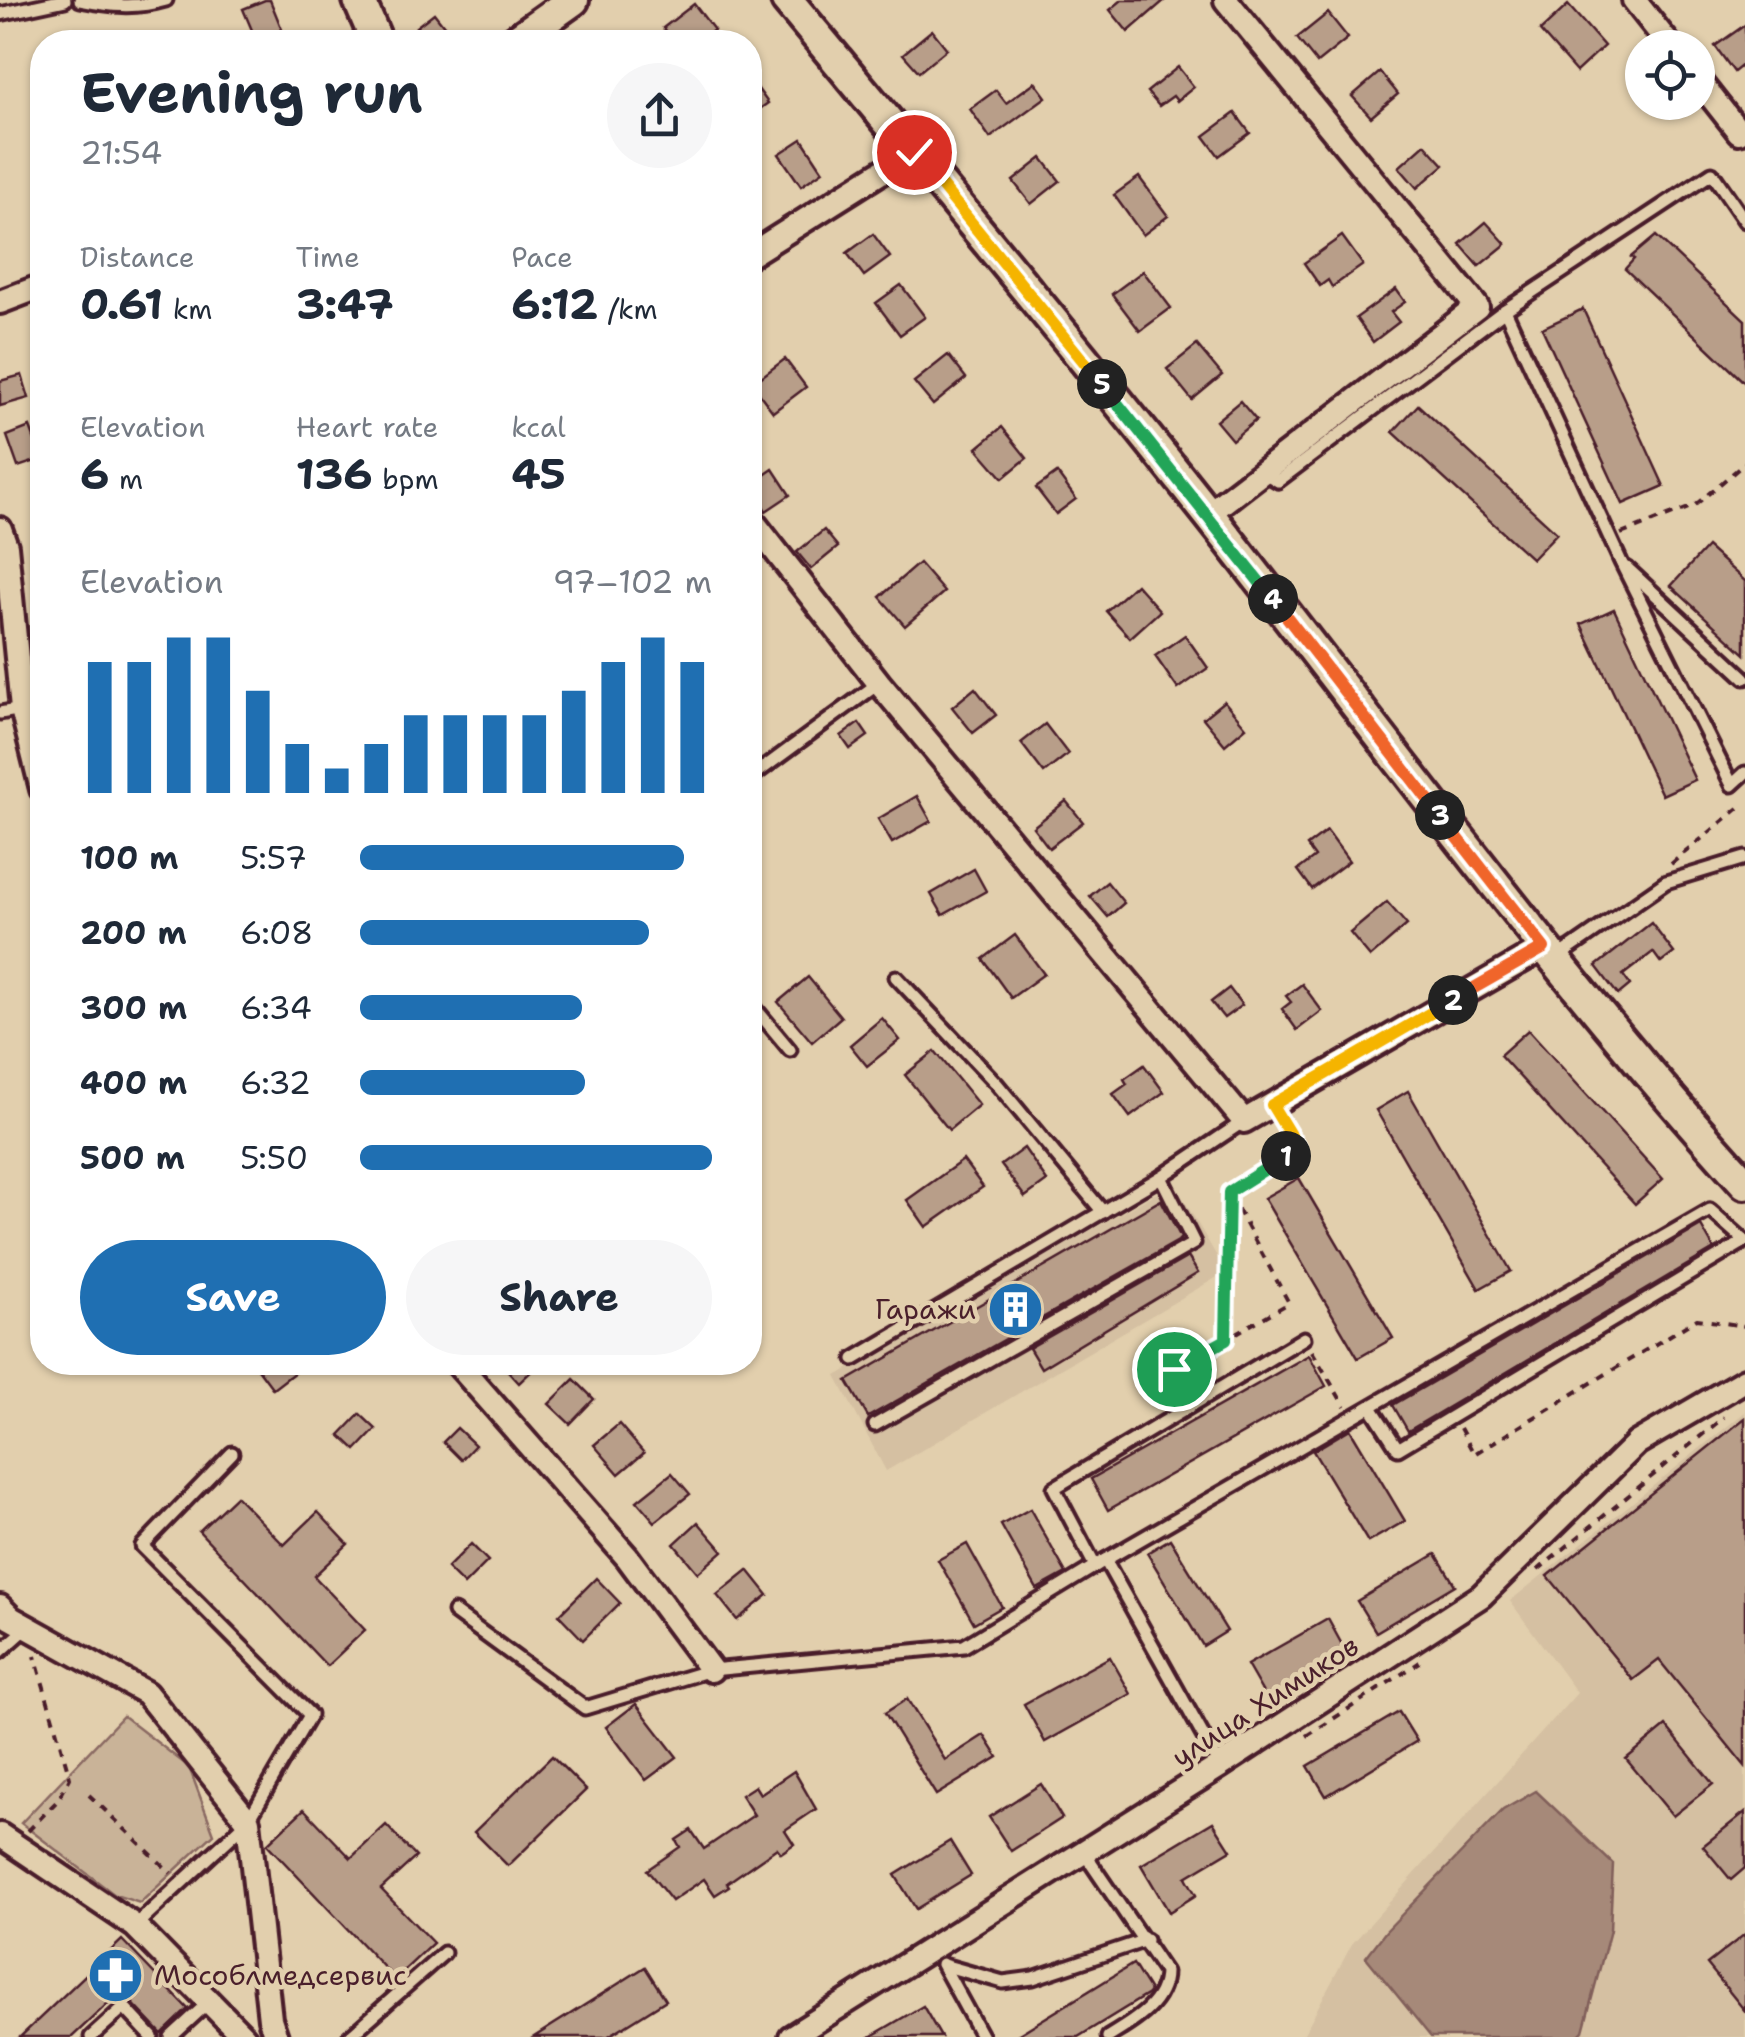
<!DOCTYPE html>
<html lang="en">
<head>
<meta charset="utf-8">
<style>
  :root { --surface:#fff; --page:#f6f6f7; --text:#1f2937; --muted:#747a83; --accent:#1f6fb2 }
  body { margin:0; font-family:"Shantell Sans",sans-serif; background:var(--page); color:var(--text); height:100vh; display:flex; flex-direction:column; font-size:38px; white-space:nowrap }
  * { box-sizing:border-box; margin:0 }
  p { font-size:32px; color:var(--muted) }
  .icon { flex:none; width:55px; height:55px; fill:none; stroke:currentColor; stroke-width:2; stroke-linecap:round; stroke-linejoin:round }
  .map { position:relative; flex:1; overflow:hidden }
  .sheet { position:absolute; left:30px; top:30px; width:732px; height:1345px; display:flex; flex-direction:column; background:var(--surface); border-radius:40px; box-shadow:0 2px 8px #0004 }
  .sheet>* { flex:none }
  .fabs { position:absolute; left:1625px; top:30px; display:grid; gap:20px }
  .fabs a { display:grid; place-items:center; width:90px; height:90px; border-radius:50%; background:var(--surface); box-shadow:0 2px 8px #0004; font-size:50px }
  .pin { position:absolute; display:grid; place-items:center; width:85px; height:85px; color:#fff; margin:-42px; border:5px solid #fff; border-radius:50%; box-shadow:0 2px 10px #0007 }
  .km { position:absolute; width:50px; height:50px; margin:-25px; border-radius:50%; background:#222; color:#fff; font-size:28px; line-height:50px; text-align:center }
  .round { display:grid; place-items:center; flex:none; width:105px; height:105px; border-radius:52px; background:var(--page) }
  .headline { display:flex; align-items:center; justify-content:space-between; height:170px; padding:0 50px }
  h1 { font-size:55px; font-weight:700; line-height:75px }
  .figures { display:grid; grid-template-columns:repeat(3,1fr); gap:15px; height:170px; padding:10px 50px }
  .figures div { display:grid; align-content:center }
  .figures b { font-size:42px; font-weight:700 }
  .figures small { font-size:28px; font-weight:400 }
  .figures p { font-size:28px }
  .chart { height:280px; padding:20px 50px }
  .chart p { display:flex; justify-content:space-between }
  .chart svg { width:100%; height:180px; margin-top:10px; stroke:var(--accent); stroke-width:6 }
  .button { display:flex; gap:20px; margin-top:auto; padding:20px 50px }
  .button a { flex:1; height:115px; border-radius:60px; background:var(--accent); color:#fff; font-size:40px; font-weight:700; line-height:115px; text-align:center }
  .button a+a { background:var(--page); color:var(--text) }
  ul { padding:0 50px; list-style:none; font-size:32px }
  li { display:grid; grid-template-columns:160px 120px 1fr; align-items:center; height:75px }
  li i { height:25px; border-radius:12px; background:var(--accent) }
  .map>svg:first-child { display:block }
</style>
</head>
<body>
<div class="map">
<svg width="1745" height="2037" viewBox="0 0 1745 2037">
  <rect width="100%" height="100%" fill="#e2cfad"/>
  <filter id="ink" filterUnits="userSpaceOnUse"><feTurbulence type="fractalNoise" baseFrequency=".01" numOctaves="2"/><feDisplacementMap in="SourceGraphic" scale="20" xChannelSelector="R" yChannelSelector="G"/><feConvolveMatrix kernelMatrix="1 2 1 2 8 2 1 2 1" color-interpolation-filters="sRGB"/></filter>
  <g filter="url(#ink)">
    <!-- built -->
    <g fill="#d5c0a2">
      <polygon points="1174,1183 1226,1272 886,1471 836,1376"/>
      <polygon points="1745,1412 1745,2037 1302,2037 1352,1944 1577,1693 1510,1601"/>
    </g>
    <!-- green -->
    <polygon fill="#c9b398" stroke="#8a6962" stroke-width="2.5" points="123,1716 189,1767 214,1834 140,1903 115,1895 21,1823"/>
    <!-- water -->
    <polygon fill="#a68979" stroke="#815f5a" stroke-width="2.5" points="1536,1791 1613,1864 1610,1930 1583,2031 1577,2037 1431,2037 1366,1957 1386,1931 1503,1810"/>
    <!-- building -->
    <g fill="#b89e89" stroke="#4a1f2b" stroke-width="2.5">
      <polygon points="265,0 270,0 283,32 257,42 243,9"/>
      <polygon points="1122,0 1165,0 1128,32 1110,10"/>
      <polygon points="694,4 714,30 697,42 674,42 663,28"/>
      <polygon points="1568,5 1604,46 1576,72 1540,31"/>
      <polygon points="434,13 448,31 429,42 416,27"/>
      <polygon points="1328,13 1348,38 1317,63 1297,38"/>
      <polygon points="1745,25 1745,63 1734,72 1715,46"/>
      <polygon points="932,30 947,49 919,72 903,54"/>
      <polygon points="1178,67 1194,87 1177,101 1173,96 1159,106 1147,92"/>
      <polygon points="1380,72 1398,94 1371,117 1352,96"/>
      <polygon points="750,78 768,103 750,116"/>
      <polygon points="1035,82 1046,97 990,138 970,109 996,90 1006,103"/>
      <polygon points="1235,113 1250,133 1219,156 1204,136"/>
      <polygon points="802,139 823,171 801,186 779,154"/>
      <polygon points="1425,144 1444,165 1417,188 1399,167"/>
      <polygon points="1042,158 1060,181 1031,204 1013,181"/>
      <polygon points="1139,177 1168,216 1143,235 1114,195"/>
      <polygon points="1486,222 1506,244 1479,266 1460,244"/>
      <polygon points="873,234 890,257 864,276 847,253"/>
      <polygon points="1342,236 1363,265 1332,287 1328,280 1320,286 1304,263"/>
      <polygon points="1656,236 1745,320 1745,383 1625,269 1634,259 1631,257"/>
      <polygon points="1143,271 1171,308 1140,331 1112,294"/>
      <polygon points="901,285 925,317 900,335 876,303"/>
      <polygon points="1396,289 1405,302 1391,312 1399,322 1373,342 1356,318"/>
      <polygon points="1583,309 1664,486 1623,504 1542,328"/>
      <polygon points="1197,345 1222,375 1192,400 1167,369"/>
      <polygon points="948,355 966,378 933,405 914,382"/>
      <polygon points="785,359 806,387 773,412 752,384"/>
      <polygon points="22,375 29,398 0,406 0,381"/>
      <polygon points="1240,401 1256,420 1232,440 1216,421"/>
      <polygon points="1418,405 1557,533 1532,559 1393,432"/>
      <polygon points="30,427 42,459 18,467 7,436"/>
      <polygon points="1002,427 1027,458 1003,478 977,448"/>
      <polygon points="773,469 790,495 766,511 750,485"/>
      <polygon points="1057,473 1076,499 1056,514 1036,488"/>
      <polygon points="824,530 838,547 811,569 797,552"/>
      <polygon points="1707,547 1745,581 1745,654 1671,586"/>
      <polygon points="919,563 944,592 905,626 880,597"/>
      <polygon points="1136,584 1160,611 1130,638 1106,611"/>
      <polygon points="1614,609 1695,780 1662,795 1581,624"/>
      <polygon points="1185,635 1208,668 1178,689 1155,656"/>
      <polygon points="975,688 996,715 973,733 952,707"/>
      <polygon points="1224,701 1246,727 1225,745 1203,718"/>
      <polygon points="859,723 868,736 850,749 841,736"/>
      <polygon points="1045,724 1068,754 1044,773 1021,743"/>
      <polygon points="917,796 931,821 892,843 878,819"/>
      <polygon points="1066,801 1083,822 1049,848 1033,827"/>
      <polygon points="1327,831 1349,861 1312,889 1298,870 1315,857 1307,846"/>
      <polygon points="974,869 986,891 943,915 931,894"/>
      <polygon points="1107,882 1124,903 1108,917 1090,896"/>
      <polygon points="1387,902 1407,925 1370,957 1350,933"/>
      <polygon points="1651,923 1674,953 1661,963 1653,952 1623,975 1630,985 1618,995 1596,966"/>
      <polygon points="1015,935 1044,974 1011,998 983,959"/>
      <polygon points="808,977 841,1017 812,1042 778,1002"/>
      <polygon points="1302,984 1322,1011 1297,1030 1282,1009 1291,1002 1286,996"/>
      <polygon points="1229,988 1242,1005 1224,1018 1211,1002"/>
      <polygon points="882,1018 900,1040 867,1066 850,1045"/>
      <polygon points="1528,1030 1663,1179 1635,1204 1500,1055"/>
      <polygon points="935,1051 979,1105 949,1130 905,1075"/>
      <polygon points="1144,1065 1164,1092 1130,1117 1113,1094 1127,1084 1124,1079"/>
      <polygon points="1408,1091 1511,1271 1479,1289 1376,1110"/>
      <polygon points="1024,1148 1047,1181 1025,1197 1001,1165"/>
      <polygon points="963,1160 983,1187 926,1227 907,1200"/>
      <polygon points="1299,1178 1393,1338 1358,1358 1264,1198"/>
      <polygon points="1161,1200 1181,1238 1178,1241 868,1417 847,1381"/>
      <polygon points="1701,1226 1714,1249 1408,1431 1393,1405"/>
      <polygon points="1188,1257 1198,1273 1041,1368 1029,1348"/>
      <polygon points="1309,1355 1326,1386 1108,1510 1091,1479"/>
      <polygon points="253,1362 308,1362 273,1389"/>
      <polygon points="500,1362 541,1362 519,1383"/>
      <polygon points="574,1379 594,1399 570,1424 549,1404"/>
      <polygon points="360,1414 376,1429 356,1450 340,1435"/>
      <polygon points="1745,1418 1745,1766 1659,1660 1633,1680 1548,1576"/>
      <polygon points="619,1424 644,1453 619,1474 594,1445"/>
      <polygon points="457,1428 475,1445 461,1460 443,1442"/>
      <polygon points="1350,1429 1405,1521 1368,1542 1313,1451"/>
      <polygon points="672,1473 690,1494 655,1522 637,1501"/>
      <polygon points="236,1496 284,1545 318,1512 348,1544 314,1576 365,1630 327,1666 199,1531"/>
      <polygon points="1030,1509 1066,1573 1037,1589 1001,1525"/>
      <polygon points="698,1522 723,1551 698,1573 674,1544"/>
      <polygon points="1170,1539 1227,1631 1203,1646 1147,1553"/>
      <polygon points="471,1544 488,1561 464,1585 447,1568"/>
      <polygon points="967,1544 1002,1607 974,1623 938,1560"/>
      <polygon points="1436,1554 1455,1585 1376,1632 1357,1601"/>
      <polygon points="748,1570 768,1595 737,1620 717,1595"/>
      <polygon points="596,1578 620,1603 583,1640 559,1615"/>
      <polygon points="1328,1619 1346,1652 1266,1698 1247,1665"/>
      <polygon points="1110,1657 1131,1694 1045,1742 1024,1704"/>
      <polygon points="907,1699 945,1760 984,1735 998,1757 936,1795 885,1713"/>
      <polygon points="636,1704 677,1757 646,1780 606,1727"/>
      <polygon points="1399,1712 1417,1741 1326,1796 1308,1766"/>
      <polygon points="1666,1726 1713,1784 1673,1816 1626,1759"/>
      <polygon points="552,1756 586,1790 508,1866 474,1832"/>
      <polygon points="794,1771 816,1809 785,1830 794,1844 781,1853 777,1848 727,1883 729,1886 715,1895 704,1879 672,1901 647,1870 680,1847 676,1840 691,1830 704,1849 754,1815 741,1795 755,1786 760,1794"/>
      <polygon points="1041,1784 1062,1818 1011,1851 989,1817"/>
      <polygon points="304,1809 351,1858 386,1825 416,1857 381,1889 433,1943 395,1979 267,1844"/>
      <polygon points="1745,1812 1745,1868 1731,1880 1703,1846"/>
      <polygon points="1213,1822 1231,1850 1186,1877 1196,1895 1169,1912 1141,1865"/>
      <polygon points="950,1841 971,1875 916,1909 895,1875"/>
      <polygon points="1745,1934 1745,2011 1707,1964"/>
      <polygon points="122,1940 188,2009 162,2034 121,1991 72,2037 20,2037"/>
      <polygon points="1133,1964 1150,1991 1148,1994 1078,2037 1014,2037"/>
      <polygon points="645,1967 666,2000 607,2037 534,2037"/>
      <polygon points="923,2006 941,2037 870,2037"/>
    </g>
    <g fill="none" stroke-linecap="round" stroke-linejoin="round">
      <defs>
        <g id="lane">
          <path d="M 80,0 C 111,6 135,9 166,0"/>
          <polyline points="0,14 65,0"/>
          <polyline points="1505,310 1712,173 1745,221"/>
          <polyline points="1263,472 1278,481 1505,310 1621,562 1732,785 1745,773"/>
          <polyline points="1627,568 1745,678"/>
          <polyline points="0,713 22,709"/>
          <polyline points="750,778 879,683"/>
          <polyline points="1558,957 1666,882 1745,858"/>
          <polyline points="896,977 997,1084 1103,1212"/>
          <polyline points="750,1002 790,1050"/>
          <polyline points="854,1359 1161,1177 1244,1121"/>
          <polyline points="1371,1407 1398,1449 1745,1241"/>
          <polyline points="875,1425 1194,1243 1161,1177"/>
          <polyline points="1095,1566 1054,1488 1304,1338"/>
          <polyline points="454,1612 585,1708 711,1670 964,1646 1105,1560"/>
          <polyline points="0,1652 28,1627"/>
          <polyline points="1220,1766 1105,1560 1710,1210 1745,1241"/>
          <path d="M 1084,1853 L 1165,1972 C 1165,2004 1133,2022 1108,2037"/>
          <polyline points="135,1926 248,1821 310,1715 142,1546 232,1453"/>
          <polyline points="942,1964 982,2037"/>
          <polyline points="943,1965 1003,1982 1033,1978 1146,1940"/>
          <polyline points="91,2037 124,2007 152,2037"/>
          <polyline points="171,2037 209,2002"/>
          <polyline points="349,2037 444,1953"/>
        </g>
        <g id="street">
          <polyline points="1634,0 1672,48"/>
          <polyline points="1698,80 1739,132"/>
          <polyline points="750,255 913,152"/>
          <polyline points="0,302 42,286"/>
          <polyline points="1208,514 1477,307 1226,0"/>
          <polyline points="750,518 879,683 1244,1121 1544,948"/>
          <polyline points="0,529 6,546 22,709 42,789"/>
          <polyline points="456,1362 627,1557 711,1670"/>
          <polyline points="0,1607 11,1618 146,1693 248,1821 270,2019 276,2037"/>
          <polyline points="0,1835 135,1926 244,2037"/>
          <polyline points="791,2037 1220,1766 1481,1596 1637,1443 1745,1380"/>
        </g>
        <g id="secondary">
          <polyline points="359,0 377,42"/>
          <path d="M 787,0 C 929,171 1071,341 1209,515 C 1386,740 1553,971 1745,1183"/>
          <polyline points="514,42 573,0"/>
        </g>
      </defs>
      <!-- lane casing -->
      <use href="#lane" stroke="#4a1f2b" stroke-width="19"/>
      <!-- street casing -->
      <use href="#street" stroke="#4a1f2b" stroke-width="30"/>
      <!-- secondary casing -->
      <use href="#secondary" stroke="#4a1f2b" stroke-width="38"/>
      <!-- path -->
      <g stroke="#4a1f2b" stroke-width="4" stroke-dasharray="8 8" stroke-linecap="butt">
        <polyline points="1621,534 1694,506 1745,463"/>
        <polyline points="1671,864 1745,803"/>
        <polyline points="1226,1338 1229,1197"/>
        <polyline points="1312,1351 1345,1407"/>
        <polyline points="1187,1390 1174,1369 1289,1303 1229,1193 1298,1148 1283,1122"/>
        <polyline points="1460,1428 1474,1454 1697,1319 1745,1326"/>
        <polyline points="1538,1570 1724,1417"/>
        <polyline points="1307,1736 1420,1662"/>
        <polyline points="89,1795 171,1873"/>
        <polyline points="28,1831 59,1799 70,1778 35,1656"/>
      </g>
      <!-- lane -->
      <use href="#lane" stroke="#e2cfad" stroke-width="11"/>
      <!-- street -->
      <use href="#street" stroke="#e2cfad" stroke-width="22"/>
      <!-- secondary -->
      <use href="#secondary" stroke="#e2cfad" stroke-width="30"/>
    </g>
  </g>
  <g fill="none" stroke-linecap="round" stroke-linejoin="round" filter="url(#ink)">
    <defs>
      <polyline id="split-1" points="1174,1369 1226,1340 1229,1192 1286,1156"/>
      <polyline id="split-2" points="1286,1156 1298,1148 1272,1105 1453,1000"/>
      <polyline id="split-3" points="1440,815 1544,948 1453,1000"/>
      <polyline id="split-4" points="1273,599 1440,815"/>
      <polyline id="split-5" points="1102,384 1273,599"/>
      <polyline id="split-6" points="914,152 1102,384"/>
    </defs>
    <!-- split-1 casing -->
    <use href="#split-1" stroke="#fff" stroke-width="20"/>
    <!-- split-2 casing -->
    <use href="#split-2" stroke="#fff" stroke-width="20"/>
    <!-- split-3 casing -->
    <use href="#split-3" stroke="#fff" stroke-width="20"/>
    <!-- split-4 casing -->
    <use href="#split-4" stroke="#fff" stroke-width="20"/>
    <!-- split-5 casing -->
    <use href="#split-5" stroke="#fff" stroke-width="20"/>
    <!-- split-6 casing -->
    <use href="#split-6" stroke="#fff" stroke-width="20"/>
    <!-- split-1 -->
    <use href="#split-1" stroke="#22a559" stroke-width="12"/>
    <!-- split-2 -->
    <use href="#split-2" stroke="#f5b400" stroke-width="12"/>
    <!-- split-3 -->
    <use href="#split-3" stroke="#f0652b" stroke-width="12"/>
    <!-- split-4 -->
    <use href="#split-4" stroke="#f0652b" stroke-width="12"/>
    <!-- split-5 -->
    <use href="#split-5" stroke="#22a559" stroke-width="12"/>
    <!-- split-6 -->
    <use href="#split-6" stroke="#f5b400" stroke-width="12"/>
  </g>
  <!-- icons -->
  <defs>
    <symbol id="building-disc" viewBox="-11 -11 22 22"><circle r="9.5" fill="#1f6fb2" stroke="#e2cfad"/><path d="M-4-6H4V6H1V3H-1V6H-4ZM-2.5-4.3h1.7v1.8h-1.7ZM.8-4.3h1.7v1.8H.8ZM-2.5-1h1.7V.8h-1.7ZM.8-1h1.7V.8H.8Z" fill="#fff"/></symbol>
    <symbol id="pharmacy-disc" viewBox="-11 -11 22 22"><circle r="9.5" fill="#1f6fb2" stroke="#e2cfad"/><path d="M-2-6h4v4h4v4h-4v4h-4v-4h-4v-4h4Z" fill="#fff"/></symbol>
  </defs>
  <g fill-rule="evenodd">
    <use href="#building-disc" x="984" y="1278" width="63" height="63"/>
    <use href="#pharmacy-disc" x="84" y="1944" width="63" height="63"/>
  </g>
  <g text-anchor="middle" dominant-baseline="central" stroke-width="9" stroke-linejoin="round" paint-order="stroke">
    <!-- poi labels -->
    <g font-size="28" fill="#4a1f2b" stroke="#e2cfad" text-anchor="end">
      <text x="976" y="1309">Гаражи</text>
      <text x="154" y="1975" text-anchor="start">Мособлмедсервис</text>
    </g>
    <!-- street labels -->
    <g font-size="28" fill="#4a1f2b" stroke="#e2cfad">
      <text transform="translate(1265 1701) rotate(-33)">улица Химиков</text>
    </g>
  </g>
</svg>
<div class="fabs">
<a><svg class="icon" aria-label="locate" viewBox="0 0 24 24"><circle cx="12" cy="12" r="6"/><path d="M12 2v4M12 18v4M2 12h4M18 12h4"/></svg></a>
</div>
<div class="pin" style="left:1174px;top:1369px;background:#1e9e55"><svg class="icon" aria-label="arrive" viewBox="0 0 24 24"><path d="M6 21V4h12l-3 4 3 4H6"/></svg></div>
<div class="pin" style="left:914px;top:152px;background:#d93025"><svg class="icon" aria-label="check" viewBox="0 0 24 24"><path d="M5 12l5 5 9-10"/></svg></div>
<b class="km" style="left:1286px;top:1156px">1</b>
<b class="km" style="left:1453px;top:1000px">2</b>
<b class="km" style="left:1440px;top:815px">3</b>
<b class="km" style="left:1273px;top:599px">4</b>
<b class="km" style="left:1102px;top:384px">5</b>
<section class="sheet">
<div class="headline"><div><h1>Evening run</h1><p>21:54</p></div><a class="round"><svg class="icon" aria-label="share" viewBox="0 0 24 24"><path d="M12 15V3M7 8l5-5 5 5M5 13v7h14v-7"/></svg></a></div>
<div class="figures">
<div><p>Distance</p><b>0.61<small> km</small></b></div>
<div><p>Time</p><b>3:47</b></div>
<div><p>Pace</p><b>6:12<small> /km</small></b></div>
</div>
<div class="figures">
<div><p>Elevation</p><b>6<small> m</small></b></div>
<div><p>Heart rate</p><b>136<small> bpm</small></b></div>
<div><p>kcal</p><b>45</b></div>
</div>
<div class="chart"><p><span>Elevation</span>97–102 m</p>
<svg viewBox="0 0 160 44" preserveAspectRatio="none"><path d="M5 44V12M15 44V12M25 44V6M35 44V6M45 44V19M55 44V32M65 44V38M75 44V32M85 44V25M95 44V25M105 44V25M115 44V25M125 44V19M135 44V12M145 44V6M155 44V12"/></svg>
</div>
<ul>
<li><b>100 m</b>5:57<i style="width:92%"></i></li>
<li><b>200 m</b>6:08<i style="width:82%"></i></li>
<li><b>300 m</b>6:34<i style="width:63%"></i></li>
<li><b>400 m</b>6:32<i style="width:64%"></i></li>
<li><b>500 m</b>5:50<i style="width:100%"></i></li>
</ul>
<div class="button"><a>Save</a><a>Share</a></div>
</section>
</div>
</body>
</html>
